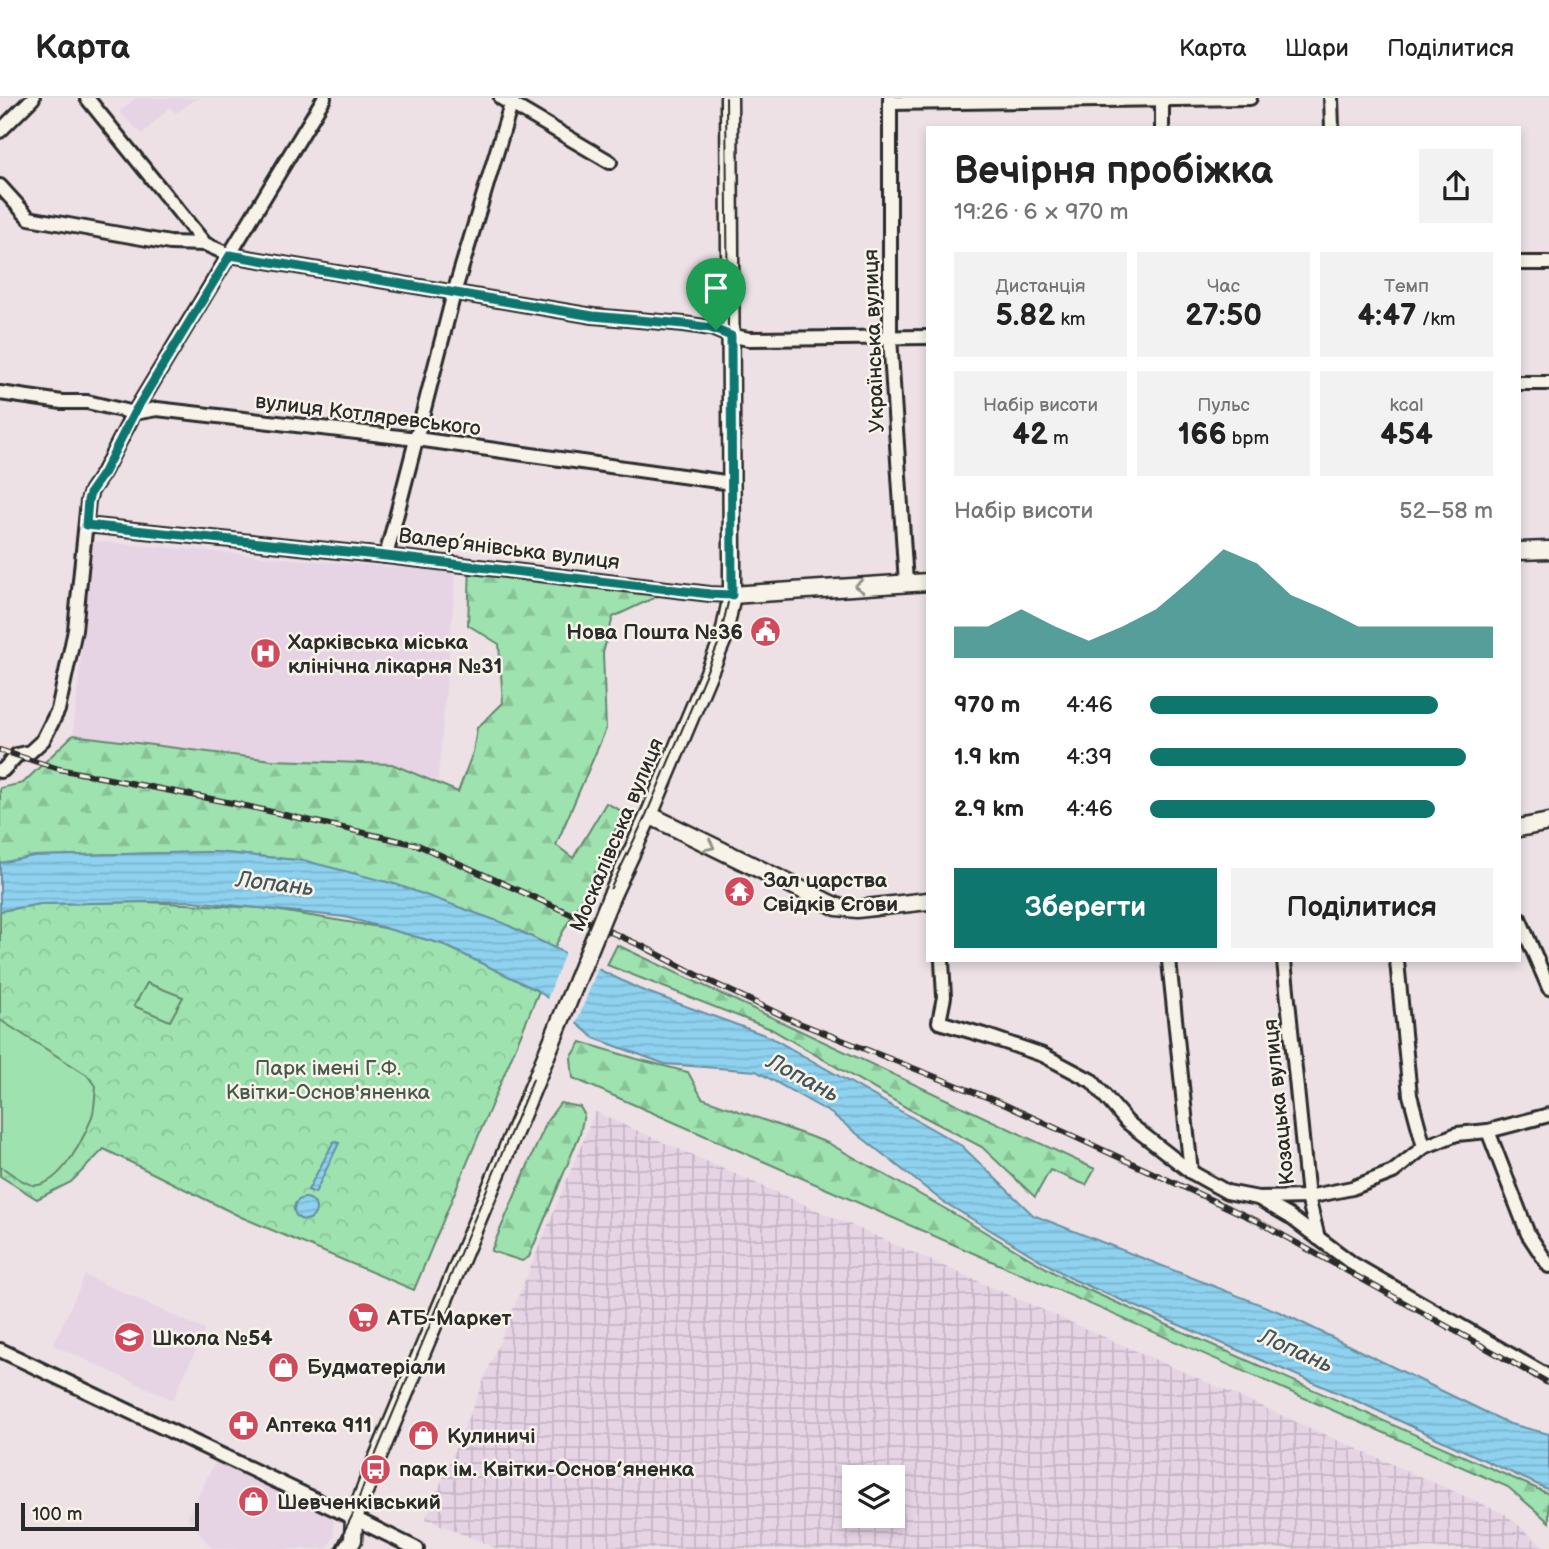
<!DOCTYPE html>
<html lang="uk">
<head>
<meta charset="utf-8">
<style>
  :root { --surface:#fff; --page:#f2f2f2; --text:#222; --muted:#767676; --line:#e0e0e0; --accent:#0f766e }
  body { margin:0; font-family:"Balsamiq Sans",sans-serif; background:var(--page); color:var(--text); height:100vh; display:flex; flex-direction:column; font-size:26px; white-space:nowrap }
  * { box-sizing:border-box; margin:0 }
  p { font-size:23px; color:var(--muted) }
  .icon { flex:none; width:38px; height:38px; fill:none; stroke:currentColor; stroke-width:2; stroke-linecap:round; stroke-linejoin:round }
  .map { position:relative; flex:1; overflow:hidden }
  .drawer { position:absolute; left:926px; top:28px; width:595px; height:836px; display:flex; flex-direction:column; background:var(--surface); border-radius:0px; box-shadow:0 4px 10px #0003 }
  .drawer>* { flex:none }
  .tools { position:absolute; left:842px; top:1367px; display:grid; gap:14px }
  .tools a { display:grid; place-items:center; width:63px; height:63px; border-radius:0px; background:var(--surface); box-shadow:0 4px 10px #0003; font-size:35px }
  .scale { position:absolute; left:21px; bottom:18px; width:178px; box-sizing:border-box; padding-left:7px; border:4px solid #2b2b2b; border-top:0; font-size:19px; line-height:24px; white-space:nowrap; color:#2b2b2b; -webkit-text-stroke:5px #f7f3e8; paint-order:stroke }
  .pin { position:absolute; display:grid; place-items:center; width:60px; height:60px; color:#fff; margin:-72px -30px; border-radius:50% 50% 50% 0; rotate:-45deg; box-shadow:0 0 7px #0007 }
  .pin .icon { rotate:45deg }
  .round { display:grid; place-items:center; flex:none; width:74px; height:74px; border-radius:0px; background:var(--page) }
  .overview { display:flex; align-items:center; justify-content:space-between; height:119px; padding:0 28px }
  h1 { font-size:38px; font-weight:700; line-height:52px }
  .metrics { display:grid; grid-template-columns:repeat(3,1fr); gap:10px; height:119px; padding:7px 28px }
  .metrics div { display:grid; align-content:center; border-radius:0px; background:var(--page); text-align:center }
  .metrics b { font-size:30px; font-weight:700 }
  .metrics small { font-size:19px; font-weight:400 }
  .metrics p { font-size:19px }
  .chart { height:196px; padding:14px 28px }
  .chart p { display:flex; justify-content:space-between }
  .chart svg { width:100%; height:126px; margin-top:7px; fill:var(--accent); opacity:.7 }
  .button { display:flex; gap:14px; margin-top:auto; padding:14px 28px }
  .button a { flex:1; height:80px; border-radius:0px; background:var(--accent); color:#fff; font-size:28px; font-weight:700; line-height:80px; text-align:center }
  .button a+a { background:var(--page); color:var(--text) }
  ul { padding:0 28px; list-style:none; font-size:23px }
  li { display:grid; grid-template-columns:112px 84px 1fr; align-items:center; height:52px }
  li i { height:18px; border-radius:9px; background:var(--accent) }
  header { display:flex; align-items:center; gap:42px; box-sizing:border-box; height:98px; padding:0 35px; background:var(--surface); border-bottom:2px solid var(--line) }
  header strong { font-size:33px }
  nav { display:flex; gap:38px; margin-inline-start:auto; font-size:24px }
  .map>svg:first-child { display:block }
</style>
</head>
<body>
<header>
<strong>Карта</strong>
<nav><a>Карта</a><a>Шари</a><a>Поділитися</a></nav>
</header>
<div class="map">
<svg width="1549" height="1451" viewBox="0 0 1549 1451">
  <defs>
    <pattern id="industrial-grid" width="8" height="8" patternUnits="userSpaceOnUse" patternTransform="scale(1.75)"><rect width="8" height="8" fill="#e6d4e5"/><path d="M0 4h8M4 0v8" fill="none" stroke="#c5b6c5"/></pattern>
    <pattern id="forest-firs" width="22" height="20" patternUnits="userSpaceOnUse" patternTransform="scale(1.75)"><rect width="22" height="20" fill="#9ee3af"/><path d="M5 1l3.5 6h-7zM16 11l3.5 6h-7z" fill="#88c397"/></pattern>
    <pattern id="park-crowns" width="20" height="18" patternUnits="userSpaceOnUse" patternTransform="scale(1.75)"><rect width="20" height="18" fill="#9ee3af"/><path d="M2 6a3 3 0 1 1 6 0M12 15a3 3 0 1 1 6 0" fill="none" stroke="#88c397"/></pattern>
    <pattern id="water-rules" width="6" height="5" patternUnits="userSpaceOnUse" patternTransform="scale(1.75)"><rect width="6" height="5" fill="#8ed2ef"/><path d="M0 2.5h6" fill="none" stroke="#7bb4cd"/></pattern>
  </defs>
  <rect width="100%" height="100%" fill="#ede1e6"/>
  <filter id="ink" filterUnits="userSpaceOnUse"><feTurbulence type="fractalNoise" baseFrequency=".0143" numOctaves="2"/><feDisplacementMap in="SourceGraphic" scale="14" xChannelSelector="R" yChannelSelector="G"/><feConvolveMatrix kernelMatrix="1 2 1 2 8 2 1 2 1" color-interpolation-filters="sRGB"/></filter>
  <g filter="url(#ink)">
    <!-- built -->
    <g fill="#e6d4e5">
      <polygon points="136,0 198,0 176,15 170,9 142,36 119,14"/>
      <polygon points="93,443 456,475 438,682 73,637"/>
      <polygon points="85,1177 205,1232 173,1302 53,1247"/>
      <polygon points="217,1361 333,1413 334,1438 327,1451 212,1451 187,1419"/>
    </g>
    <!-- industrial -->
    <path fill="url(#industrial-grid)" fill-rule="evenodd" d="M 595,1014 L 1505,1416 L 1547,1451 L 498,1451 L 426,1421 ZM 854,1379 L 892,1379 L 892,1418 L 854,1418 Z"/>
    <!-- forest -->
    <g fill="url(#forest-firs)" stroke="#64876d" stroke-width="2">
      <polygon points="470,467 603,483 658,498 613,519 603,555 606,631 556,747 573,760 606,705 624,714 590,785 554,850 503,825 306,763 215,754 37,758 0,766 0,690 23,685 73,637 272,662 392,666 458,694 473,654 477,630 503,605 499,546 468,527"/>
      <polygon points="617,847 1095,1071 1086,1087 1050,1072 1035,1099 982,1049 909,1011 771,931 607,867"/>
      <polygon points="581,944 637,961 688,974 702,1000 828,1045 944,1110 1070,1184 1549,1396 1549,1424 1508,1389 573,980 571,960"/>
      <polygon points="560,1005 580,1009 584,1016 580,1036 529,1159 522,1163 491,1153 547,1023"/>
    </g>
    <!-- park -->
    <polygon fill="url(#park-crowns)" stroke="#64876d" stroke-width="2" points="146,804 262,810 385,830 442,846 539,893 414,1192 241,1119 104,1051 71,1084 37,1101 0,1078 0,813 40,806"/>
    <!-- pitch -->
    <g fill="#9ee3af" stroke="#64876d" stroke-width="2">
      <polygon points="147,885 183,899 170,923 134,908"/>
      <path d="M 0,922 L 87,977 L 96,988 C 95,997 95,1006 93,1015 C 87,1036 60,1090 33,1087 C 24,1086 8,1073 0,1068 Z"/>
    </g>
    <!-- water -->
    <g fill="url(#water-rules)" stroke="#668fa1" stroke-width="2">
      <polygon points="215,754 306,763 395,786 503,825 639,891 770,939 962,1048 1033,1117 1282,1215 1510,1326 1549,1336 1549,1392 1359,1304 1072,1181 942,1103 832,1016 756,973 665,966 594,940 539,893 442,846 345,819 191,803 40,806 0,813 0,765 34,758"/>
      <polygon points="334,1043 339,1045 315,1095 308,1092"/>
      <circle cx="305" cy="1111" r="11"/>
    </g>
    <!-- pier -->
    <polygon fill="#ede1e6" points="566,852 599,867 575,929 546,904"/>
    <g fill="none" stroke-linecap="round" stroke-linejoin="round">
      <defs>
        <g id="minor">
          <polyline points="87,0 205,146 230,157 593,218 684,226 711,230 728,237 749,241 928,239"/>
          <polyline points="501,0 610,64"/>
          <polyline points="890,0 890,239 906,485"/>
          <polyline points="1162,0 1162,30"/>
          <polyline points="1331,0 1332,30"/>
          <polyline points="890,5 1250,0"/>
          <polyline points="0,33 33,0"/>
          <polyline points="0,88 29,120 170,145 205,146"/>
          <polyline points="1519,165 1549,165"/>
          <polyline points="1519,285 1549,285"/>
          <polyline points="0,295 62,304 87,304 134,315 157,311 417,341 732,385"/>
          <polyline points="86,427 386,458 710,496 732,497"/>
          <polyline points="386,458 454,195 513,0"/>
          <polyline points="0,673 3,672 17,657 30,654 43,642 58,612 75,532 88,403 91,393 103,375 134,315 324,0"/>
          <polyline points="1519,820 1549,890"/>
          <polyline points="942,863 944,899 939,924 987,938 1043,957 1092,983 1127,1024 1191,1074 1227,1094 1258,1100 1308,1099 1352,1090 1393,1074 1424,1049 1457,1036 1488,1033 1549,1017"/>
          <polyline points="1169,863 1191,1074"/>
          <polyline points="1284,863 1308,1099 1318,1140"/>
          <polyline points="1397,863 1410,997 1424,1049"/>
          <polyline points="1488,1033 1528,1136 1549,1168"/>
          <polyline points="1258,1100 1289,1118 1353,1166 1549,1279"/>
          <polyline points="0,1252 354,1420 417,1451"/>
        </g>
        <g id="tertiary">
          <polyline points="1519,453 1549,452"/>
          <polyline points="732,497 928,484"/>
          <polyline points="649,717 837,809 857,811 928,803"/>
          <polyline points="1519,730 1549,724"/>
          <polyline points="611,799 649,717 723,541 732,497 732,459 729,0"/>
          <polyline points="347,1451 353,1442 354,1420 372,1373 539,975"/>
        </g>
      </defs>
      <!-- minor casing -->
      <use href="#minor" stroke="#2b2b2b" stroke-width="18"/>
      <!-- tertiary casing -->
      <use href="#tertiary" stroke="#2b2b2b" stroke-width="21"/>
      <!-- minor -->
      <use href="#minor" stroke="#f7f3e8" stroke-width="12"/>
      <!-- tertiary -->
      <use href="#tertiary" stroke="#f7f3e8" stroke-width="16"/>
      <!-- tram -->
      <polyline stroke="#2b2b2b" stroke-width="2" points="335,1451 352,1418 370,1370 536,974 607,798 646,717 719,544 729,500 730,459 726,0"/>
      <defs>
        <polyline id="rail" points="0,652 59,671 237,706 418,747 644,849 707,882 794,923 999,1004 1257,1123 1549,1285"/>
      </defs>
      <!-- rail casing -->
      <use href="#rail" stroke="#2b2b2b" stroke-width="6"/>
      <!-- rail -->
      <use href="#rail" stroke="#f7f3e8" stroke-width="3.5" stroke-dasharray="10" stroke-linecap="butt"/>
      <defs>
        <polyline id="tertiary-bridge" points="539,975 611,799"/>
      </defs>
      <!-- tertiary-bridge casing -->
      <use href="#tertiary-bridge" stroke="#2b2b2b" stroke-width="21" stroke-linecap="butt"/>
      <!-- tertiary-bridge -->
      <use href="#tertiary-bridge" stroke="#f7f3e8" stroke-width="16"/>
    </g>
    <!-- one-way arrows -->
    <defs><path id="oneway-chevron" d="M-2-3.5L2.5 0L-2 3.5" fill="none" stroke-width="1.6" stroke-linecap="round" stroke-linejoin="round" transform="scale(1.75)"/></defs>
    <g stroke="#918f8a">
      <use href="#oneway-chevron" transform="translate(859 488) rotate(176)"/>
      <use href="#oneway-chevron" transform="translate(710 748) rotate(26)"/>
    </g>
  </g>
  <g fill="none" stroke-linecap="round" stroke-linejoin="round" filter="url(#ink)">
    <defs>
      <polygon id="route" points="230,157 593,218 684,226 711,230 731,238 732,497 710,496 386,458 86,427 88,402 91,393 103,376 134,315"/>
    </defs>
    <!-- route casing -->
    <use href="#route" stroke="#fff" stroke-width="14"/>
    <!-- route -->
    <use href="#route" stroke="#0f766e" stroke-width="9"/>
  </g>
  <!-- icons -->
  <defs>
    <symbol id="civic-disc" viewBox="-11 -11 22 22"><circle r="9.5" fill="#d1495b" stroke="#f7f3e8"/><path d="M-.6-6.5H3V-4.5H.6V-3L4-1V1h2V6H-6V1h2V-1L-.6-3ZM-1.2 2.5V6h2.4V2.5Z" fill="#fff"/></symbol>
    <symbol id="hospital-disc" viewBox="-11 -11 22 22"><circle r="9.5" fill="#d1495b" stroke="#f7f3e8"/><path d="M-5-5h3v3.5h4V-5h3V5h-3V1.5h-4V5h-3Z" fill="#fff"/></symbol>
    <symbol id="temple-disc" viewBox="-11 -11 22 22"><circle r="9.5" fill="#d1495b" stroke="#f7f3e8"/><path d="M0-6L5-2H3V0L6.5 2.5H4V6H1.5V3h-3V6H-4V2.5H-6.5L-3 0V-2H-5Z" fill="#fff"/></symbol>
    <symbol id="supermarket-disc" viewBox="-11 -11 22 22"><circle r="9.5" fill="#d1495b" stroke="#f7f3e8"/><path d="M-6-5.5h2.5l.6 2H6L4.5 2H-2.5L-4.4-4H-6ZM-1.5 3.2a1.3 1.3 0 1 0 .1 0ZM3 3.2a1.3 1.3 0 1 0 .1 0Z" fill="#fff"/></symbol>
    <symbol id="school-disc" viewBox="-11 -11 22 22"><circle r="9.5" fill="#d1495b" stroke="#f7f3e8"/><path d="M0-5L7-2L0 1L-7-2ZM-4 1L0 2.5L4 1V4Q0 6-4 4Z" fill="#fff"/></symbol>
    <symbol id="shop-disc" viewBox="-11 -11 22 22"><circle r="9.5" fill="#d1495b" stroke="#f7f3e8"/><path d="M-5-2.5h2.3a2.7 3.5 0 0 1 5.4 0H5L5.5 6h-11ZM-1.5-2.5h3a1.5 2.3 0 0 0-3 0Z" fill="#fff"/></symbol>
    <symbol id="pharmacy-disc" viewBox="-11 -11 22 22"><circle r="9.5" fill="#d1495b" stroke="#f7f3e8"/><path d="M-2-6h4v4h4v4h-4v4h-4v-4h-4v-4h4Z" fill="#fff"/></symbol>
    <symbol id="bus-disc" viewBox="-11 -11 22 22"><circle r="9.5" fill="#d1495b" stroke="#f7f3e8"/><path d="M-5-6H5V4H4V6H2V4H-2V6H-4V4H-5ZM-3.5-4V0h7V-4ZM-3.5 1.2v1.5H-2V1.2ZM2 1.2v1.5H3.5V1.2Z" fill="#fff"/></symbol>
  </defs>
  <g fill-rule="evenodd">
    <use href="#civic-disc" x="748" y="516" width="35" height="35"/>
    <use href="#hospital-disc" x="248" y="538" width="35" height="35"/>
    <use href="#temple-disc" x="722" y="776" width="35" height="35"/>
    <use href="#supermarket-disc" x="346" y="1202" width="35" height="35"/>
    <use href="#school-disc" x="112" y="1222" width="35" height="35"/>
    <use href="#shop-disc" x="266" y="1252" width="35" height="35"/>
    <use href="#pharmacy-disc" x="226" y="1310" width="35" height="35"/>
    <use href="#shop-disc" x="406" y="1320" width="35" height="35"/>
    <use href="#bus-disc" x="358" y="1354" width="35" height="35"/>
    <use href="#shop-disc" x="236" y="1386" width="35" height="35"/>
  </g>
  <g text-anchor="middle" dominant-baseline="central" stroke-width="5" stroke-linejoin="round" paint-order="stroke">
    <!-- street labels -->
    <g font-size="21" fill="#2b2b2b" stroke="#f7f3e8">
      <text transform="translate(874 243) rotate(-92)">Українська вулиця</text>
      <text transform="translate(368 317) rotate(7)">вулиця Котляревського</text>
      <text transform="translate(509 451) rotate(7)">Валер’янівська вулиця</text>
      <text transform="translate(617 737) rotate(-67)">Москалівська вулиця</text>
      <text transform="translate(1279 1004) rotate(-96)">Козацька вулиця</text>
    </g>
    <!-- poi labels -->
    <g font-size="21" font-weight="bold" fill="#2b2b2b" stroke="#f7f3e8" text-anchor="start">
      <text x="743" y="534" text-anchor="end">Нова Пошта №36</text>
      <text x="288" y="544">Харківська міська<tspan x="288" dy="24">клінічна лікарня №31</tspan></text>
      <text x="763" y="782">Зал царства<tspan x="763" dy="24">Свідків Єгови</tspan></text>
      <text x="387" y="1220">АТБ-Маркет</text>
      <text x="152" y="1240">Школа №54</text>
      <text x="307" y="1269">Будматеріали</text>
      <text x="266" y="1327">Аптека 911</text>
      <text x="447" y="1338">Кулиничі</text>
      <text x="399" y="1371">парк ім. Квітки-Основ’яненка</text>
      <text x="277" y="1404">Шевченківський</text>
    </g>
    <!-- park labels -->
    <g font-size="21" fill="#48594c" stroke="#f7f3e8">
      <text x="328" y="970">Парк імені Г.Ф.<tspan x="328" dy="24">Квітки-Основ'яненка</tspan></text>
    </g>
    <!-- water labels -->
    <g font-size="23" font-style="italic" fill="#44555c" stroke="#f7f3e8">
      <text transform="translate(275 786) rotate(7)">Лопань</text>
      <text transform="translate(803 980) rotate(28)">Лопань</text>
      <text transform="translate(1296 1253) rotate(24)">Лопань</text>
    </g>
  </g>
</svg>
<div class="tools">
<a><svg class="icon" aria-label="layers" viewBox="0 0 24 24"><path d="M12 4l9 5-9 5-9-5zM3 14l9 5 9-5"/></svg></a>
</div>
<div class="scale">100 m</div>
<div class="pin" style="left:716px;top:232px;background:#1e9e55"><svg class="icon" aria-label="arrive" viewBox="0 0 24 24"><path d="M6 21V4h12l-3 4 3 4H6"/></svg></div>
<section class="drawer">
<div class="overview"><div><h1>Вечірня пробіжка</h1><p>19:26 · 6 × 970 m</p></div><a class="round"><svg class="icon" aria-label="share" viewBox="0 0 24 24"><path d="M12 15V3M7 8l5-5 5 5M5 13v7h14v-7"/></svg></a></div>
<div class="metrics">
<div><p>Дистанція</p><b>5.82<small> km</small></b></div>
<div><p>Час</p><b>27:50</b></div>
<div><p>Темп</p><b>4:47<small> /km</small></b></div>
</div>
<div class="metrics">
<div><p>Набір висоти</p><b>42<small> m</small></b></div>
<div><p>Пульс</p><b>166<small> bpm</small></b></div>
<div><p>kcal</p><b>454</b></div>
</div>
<div class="chart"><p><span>Набір висоти</span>52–58 m</p>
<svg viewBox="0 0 160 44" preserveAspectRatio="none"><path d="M0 44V33L10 33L20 27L30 33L40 38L50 33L60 27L70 17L80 6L90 11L100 22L110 27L120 33L130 33L140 33L150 33L160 33V44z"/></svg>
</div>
<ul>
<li><b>970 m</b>4:46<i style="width:84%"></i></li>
<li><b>1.9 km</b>4:39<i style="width:92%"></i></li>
<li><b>2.9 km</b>4:46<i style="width:83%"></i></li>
</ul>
<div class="button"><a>Зберегти</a><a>Поділитися</a></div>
</section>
</div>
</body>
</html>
